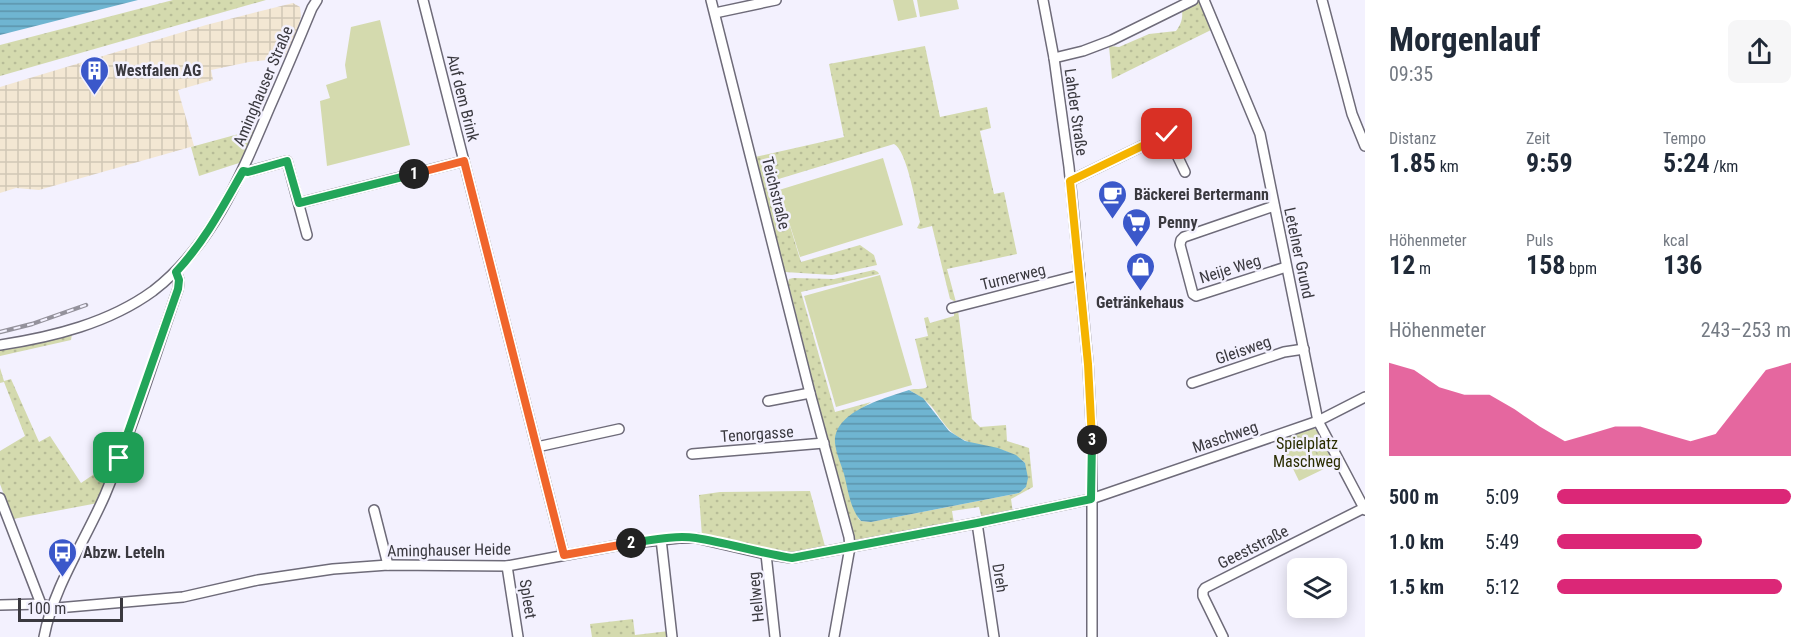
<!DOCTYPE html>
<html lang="de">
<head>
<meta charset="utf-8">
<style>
  :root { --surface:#fff; --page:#f6f6f7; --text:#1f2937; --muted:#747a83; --accent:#db2777 }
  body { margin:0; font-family:"Roboto Condensed",sans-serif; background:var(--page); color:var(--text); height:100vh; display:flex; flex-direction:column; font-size:22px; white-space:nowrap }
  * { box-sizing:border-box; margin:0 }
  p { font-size:20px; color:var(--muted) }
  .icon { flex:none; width:33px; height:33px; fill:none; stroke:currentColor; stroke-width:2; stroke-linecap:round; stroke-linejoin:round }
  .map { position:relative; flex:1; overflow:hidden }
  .panel { display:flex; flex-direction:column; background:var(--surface); width:450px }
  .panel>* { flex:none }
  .tools { position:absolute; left:1287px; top:558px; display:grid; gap:12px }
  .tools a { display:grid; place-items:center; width:60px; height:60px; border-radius:9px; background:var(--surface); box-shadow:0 3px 15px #0003; font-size:30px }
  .scale { position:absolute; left:18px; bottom:15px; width:105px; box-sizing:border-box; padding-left:6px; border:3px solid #3a393f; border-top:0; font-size:16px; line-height:21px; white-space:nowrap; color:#3a393f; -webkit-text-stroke:4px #f3f1fe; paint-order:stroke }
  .pin { position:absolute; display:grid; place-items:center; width:51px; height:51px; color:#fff; margin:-26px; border-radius:12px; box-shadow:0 3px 9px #0006 }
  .km { position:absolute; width:30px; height:30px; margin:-15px; border-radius:50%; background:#222; color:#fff; font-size:16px; line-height:30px; text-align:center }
  .round { display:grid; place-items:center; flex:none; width:63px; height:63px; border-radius:9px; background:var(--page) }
  .overview { display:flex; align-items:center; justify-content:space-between; height:102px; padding:0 24px }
  h1 { font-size:33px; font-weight:700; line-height:45px }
  .figures { display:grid; grid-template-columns:repeat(3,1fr); gap:9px; height:102px; padding:6px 24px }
  .figures div { display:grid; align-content:center }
  .figures b { font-size:26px; font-weight:700 }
  .figures small { font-size:16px; font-weight:400 }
  .figures p { font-size:16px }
  .chart { height:168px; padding:12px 24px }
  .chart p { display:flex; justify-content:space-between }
  .chart svg { width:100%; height:108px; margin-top:6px; fill:var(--accent); opacity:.7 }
  ul { padding:0 24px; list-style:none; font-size:20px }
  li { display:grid; grid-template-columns:96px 72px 1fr; align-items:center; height:45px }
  li i { height:15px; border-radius:8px; background:var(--accent) }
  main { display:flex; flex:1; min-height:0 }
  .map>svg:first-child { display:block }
</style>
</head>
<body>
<main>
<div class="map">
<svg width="1365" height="637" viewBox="0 0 1365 637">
  <defs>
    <pattern id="industrial-grid" width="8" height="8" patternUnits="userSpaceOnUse" patternTransform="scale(1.5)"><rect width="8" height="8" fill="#f3e7d3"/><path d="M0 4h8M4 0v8" fill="none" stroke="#d1c7b6"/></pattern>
    <pattern id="grass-dots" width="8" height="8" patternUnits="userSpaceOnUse" patternTransform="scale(1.5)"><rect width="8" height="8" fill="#d4daae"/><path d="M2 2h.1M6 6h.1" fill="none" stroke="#b7bc97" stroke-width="1.8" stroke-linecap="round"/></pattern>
    <pattern id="park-crowns" width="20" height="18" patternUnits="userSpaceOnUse" patternTransform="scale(1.5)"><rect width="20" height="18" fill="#d4daae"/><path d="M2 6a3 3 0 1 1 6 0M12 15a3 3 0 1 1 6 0" fill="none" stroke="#b7bc97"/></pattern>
    <pattern id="water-rules" width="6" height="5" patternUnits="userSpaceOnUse" patternTransform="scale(1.5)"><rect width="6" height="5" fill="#6fb5d1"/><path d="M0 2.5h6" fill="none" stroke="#5c94ab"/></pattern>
  </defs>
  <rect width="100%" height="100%" fill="#f3f1fe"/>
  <!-- industrial -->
  <polygon fill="url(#industrial-grid)" points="293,3 300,7 301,16 298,28 284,58 249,62 211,70 213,80 178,90 194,146 39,190 16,188 0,193 0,87 206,25"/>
  <!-- grass -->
  <g fill="url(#grass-dots)">
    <polygon points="173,0 266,0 0,76 0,45"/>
    <path d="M 1197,0 L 1199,0 L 1211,30 L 1112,79 L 1109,46 L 1119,47 L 1149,34 L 1176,31 C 1181,24 1183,19 1182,10 Z"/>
    <path d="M 925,46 L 940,117 L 987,107 L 991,128 L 980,131 L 994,194 L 1004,192 L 1017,254 L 947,269 L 956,302 L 950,299 L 932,226 L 920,229 L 917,228 L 920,222 C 916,206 907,150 894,144 L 772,181 L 778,187 L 801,262 L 860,245 L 874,255 L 877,265 L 832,275 L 785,272 L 755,157 L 844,137 L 829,64 Z"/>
    <polygon points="257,129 242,162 199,176 191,147"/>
    <path d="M 874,270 L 878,272 L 879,274 L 801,292 L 835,412 L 871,402 L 849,417 L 858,518 L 861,521 L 871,522 L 1019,493 L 1026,487 L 1025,463 C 1006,445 985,450 964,440 C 948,433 942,420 932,407 C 925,399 918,395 909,390 C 915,388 922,390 927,387 L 915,339 L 928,336 L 924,318 L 928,317 L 930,323 L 954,316 L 954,313 L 958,310 L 972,419 L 980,427 L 1006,425 L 1007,441 L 1029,448 L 1033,487 L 1011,499 L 1013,513 L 982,519 L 979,507 L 952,511 L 954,523 L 857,542 L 852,538 L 788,282 L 789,279 L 793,278 L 834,279 Z"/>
    <polygon points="72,334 71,340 0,356 0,349"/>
    <polygon points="0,368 4,381 11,379 39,442 50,436 81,483 115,460 98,503 13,519 0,484 0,451 25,436 4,382 0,383"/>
    <polygon points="810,491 826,550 785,554 702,536 699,495 720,492"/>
    <polygon points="633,619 635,635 669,631 670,637 592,637 590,624"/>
  </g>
  <!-- park -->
  <polygon fill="url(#park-crowns)" points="1312,428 1318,431 1333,456 1324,461 1328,467 1299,481 1279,440"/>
  <!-- garden -->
  <g fill="#d4daae">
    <polygon points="893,0 913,0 917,17 898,21"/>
    <polygon points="917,0 957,0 959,9 920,17"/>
    <polygon points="380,20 410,145 327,166 320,101 330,98 326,85 347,78 345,65 351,27"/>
    <polygon points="883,158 903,225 800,257 779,190"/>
    <polygon points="880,275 912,385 836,407 804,296"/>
  </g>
  <!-- water -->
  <g fill="url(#water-rules)">
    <polygon points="0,0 138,0 0,35"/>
    <path d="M 909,390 L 923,398 L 949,431 L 965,441 L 998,448 L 1016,455 L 1025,463 L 1028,478 L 1026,487 L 1019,493 L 871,522 L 861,521 C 850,509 848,489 844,474 C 841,464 836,453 835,443 C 833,411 886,398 909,390 Z"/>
  </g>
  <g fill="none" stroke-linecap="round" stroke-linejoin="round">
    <defs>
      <g id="minor">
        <polyline points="423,0 564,555"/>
        <polyline points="711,0 810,393 849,537 850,547 834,637"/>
        <polyline points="1043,0 1054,58 1069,167 1088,364 1092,439 1092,637"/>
        <polyline points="1204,0 1260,134 1318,421 1365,510"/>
        <polyline points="1322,0 1352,114 1365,146"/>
        <polyline points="715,13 776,0"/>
        <polyline points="1054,58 1083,51 1112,40 1193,0"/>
        <polyline points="243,171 247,172 287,161 307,235"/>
        <polyline points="1070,181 1167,134 1185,172"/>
        <polyline points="299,203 464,161"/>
        <polyline points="1274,206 1184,237 1181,240 1180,245 1193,294 1196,296 1286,267"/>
        <polyline points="952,308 1080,275"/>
        <path d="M 0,345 C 53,337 109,323 153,291 C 212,246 241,175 269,109 C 284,75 298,42 312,8 L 317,0"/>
        <polyline points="1192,383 1284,352 1304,349"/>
        <polyline points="768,401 810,393"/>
        <polyline points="537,447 619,429"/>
        <polyline points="692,454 824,443"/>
        <polyline points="0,498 41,604 57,608 183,597 258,580 333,569 388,565 507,566 625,544 679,538 696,538 766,554 792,558 977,523 1091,499 1318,421 1365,397"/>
        <polyline points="374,510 388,565"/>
        <polyline points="977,523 994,637"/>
        <polyline points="661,539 672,637"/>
        <polyline points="766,554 775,637"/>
        <polyline points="507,566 518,637"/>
        <polyline points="0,605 41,604"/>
        <path d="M 44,637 C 53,588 85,541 105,495 C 133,428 154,358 178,289 L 179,280 L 176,272"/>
        <polyline points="1223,637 1203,596 1203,591 1205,588 1364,508"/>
      </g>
    </defs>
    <!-- minor casing -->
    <use href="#minor" stroke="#6e6b79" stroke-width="12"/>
    <!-- minor -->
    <use href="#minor" stroke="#fff" stroke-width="9"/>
    <defs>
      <polyline id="rail" points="0,332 32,324 86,305"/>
    </defs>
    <!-- rail casing -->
    <use href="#rail" stroke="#94929c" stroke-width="4.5"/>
    <!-- rail -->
    <use href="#rail" stroke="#f3f1fe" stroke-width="2" stroke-dasharray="7" stroke-linecap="butt"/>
  </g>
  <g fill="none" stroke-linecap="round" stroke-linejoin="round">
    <defs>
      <path id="split-1" d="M 119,458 L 178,289 L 179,280 L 176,272 C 205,241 222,208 243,171 L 248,172 L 287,161 L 299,203 L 414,174"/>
      <polyline id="split-2" points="414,174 464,161 564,555 631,543"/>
      <path id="split-3" d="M 631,543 C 652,540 675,535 696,538 C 728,543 759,553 792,558 L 977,523 L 1091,499 L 1092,440"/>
      <polyline id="split-4" points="1092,440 1088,364 1070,181 1167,134"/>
    </defs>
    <!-- split-1 casing -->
    <use href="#split-1" stroke="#fff" stroke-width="12"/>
    <!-- split-2 casing -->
    <use href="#split-2" stroke="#fff" stroke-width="12"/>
    <!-- split-3 casing -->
    <use href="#split-3" stroke="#fff" stroke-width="12"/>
    <!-- split-4 casing -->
    <use href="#split-4" stroke="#fff" stroke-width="12"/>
    <!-- split-1 -->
    <use href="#split-1" stroke="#22a559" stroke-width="8"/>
    <!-- split-2 -->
    <use href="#split-2" stroke="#f0652b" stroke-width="8"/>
    <!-- split-3 -->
    <use href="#split-3" stroke="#22a559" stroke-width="8"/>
    <!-- split-4 -->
    <use href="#split-4" stroke="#f5b400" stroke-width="8"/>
  </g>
  <!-- icons -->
  <defs>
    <symbol id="building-pin" viewBox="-11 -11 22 30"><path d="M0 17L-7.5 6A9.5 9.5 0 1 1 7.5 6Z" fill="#3b58ca" stroke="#f3f1fe"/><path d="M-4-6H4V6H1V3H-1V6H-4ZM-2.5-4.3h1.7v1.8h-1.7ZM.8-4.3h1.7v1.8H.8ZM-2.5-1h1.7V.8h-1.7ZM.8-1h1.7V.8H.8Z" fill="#fff"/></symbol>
    <symbol id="cafe-pin" viewBox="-11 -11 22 30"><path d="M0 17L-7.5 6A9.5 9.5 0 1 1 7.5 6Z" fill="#3b58ca" stroke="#f3f1fe"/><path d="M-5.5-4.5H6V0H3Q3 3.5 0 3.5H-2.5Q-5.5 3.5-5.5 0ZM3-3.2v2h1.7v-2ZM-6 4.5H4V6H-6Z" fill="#fff"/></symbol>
    <symbol id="supermarket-pin" viewBox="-11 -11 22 30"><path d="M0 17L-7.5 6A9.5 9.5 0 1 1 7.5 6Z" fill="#3b58ca" stroke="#f3f1fe"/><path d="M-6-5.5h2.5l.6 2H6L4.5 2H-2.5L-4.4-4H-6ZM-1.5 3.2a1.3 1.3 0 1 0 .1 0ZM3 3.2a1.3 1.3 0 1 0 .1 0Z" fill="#fff"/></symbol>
    <symbol id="shop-pin" viewBox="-11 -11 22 30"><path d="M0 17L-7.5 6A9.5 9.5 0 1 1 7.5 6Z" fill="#3b58ca" stroke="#f3f1fe"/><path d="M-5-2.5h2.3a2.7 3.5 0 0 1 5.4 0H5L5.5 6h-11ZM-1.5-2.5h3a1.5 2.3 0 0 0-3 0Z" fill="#fff"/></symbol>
    <symbol id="bus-pin" viewBox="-11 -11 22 30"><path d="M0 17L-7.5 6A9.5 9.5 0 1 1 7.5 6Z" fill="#3b58ca" stroke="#f3f1fe"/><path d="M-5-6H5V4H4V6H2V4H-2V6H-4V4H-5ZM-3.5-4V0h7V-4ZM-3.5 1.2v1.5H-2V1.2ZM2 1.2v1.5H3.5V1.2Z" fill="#fff"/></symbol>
  </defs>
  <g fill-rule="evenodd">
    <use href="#building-pin" x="78" y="54" width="33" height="45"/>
    <use href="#cafe-pin" x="1096" y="178" width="33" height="45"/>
    <use href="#supermarket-pin" x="1120" y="206" width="33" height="45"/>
    <use href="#shop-pin" x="1124" y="250" width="33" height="45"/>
    <use href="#bus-pin" x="46" y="536" width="33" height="45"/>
  </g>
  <g text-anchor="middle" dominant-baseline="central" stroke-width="5" stroke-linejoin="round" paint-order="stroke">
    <!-- poi labels -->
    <g font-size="16" font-weight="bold" fill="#3a393f" stroke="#f3f1fe" text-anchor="start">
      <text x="115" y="70">Westfalen AG</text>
      <text x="1134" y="194">Bäckerei Bertermann</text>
      <text x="1158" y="222">Penny</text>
      <text x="1140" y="302" text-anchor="middle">Getränkehaus</text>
      <text x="83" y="552">Abzw. Leteln</text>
    </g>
    <!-- street labels -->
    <g font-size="16" fill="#3a393f" stroke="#f3f1fe">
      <text transform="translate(263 86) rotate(-67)">Aminghauser Straße</text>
      <text transform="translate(463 98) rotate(76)">Auf dem Brink</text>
      <text transform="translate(1076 112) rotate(82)">Lahder Straße</text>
      <text transform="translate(776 193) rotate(76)">Teichstraße</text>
      <text transform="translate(1299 253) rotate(78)">Letelner Grund</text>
      <text transform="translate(1230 269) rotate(-17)">Neije Weg</text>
      <text transform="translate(1013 277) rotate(-14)">Turnerweg</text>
      <text transform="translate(1243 350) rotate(-19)">Gleisweg</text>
      <text transform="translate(757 434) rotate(-4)">Tenorgasse</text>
      <text transform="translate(1225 437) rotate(-19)">Maschweg</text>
      <text transform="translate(1253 547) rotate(-27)">Geeststraße</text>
      <text transform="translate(449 550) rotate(-1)">Aminghauser Heide</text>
      <text transform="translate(1000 578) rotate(81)">Dreh</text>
      <text transform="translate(756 597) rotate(-96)">Hellweg</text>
      <text transform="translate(528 599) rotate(81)">Spleet</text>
    </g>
    <!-- park labels -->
    <g font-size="16" fill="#2a2d00" stroke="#f3f1fe">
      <text x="1307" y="443">Spielplatz<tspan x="1307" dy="18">Maschweg</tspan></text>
    </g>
  </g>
</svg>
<div class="tools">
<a><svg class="icon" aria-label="layers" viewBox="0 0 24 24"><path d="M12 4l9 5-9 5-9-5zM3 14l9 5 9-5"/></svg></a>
</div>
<div class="scale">100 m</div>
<div class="pin" style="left:119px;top:458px;background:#1e9e55"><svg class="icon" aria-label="arrive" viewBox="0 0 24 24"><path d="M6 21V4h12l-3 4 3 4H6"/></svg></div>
<div class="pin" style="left:1167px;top:134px;background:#d93025"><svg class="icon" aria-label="check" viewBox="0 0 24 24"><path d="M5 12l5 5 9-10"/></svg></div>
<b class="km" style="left:414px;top:174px">1</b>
<b class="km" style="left:631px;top:543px">2</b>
<b class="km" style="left:1092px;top:440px">3</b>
</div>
<section class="panel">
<div class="overview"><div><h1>Morgenlauf</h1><p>09:35</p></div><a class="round"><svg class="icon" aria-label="share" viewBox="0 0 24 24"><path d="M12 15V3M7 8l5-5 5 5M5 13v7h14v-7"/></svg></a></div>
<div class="figures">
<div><p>Distanz</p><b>1.85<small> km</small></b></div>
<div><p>Zeit</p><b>9:59</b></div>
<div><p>Tempo</p><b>5:24<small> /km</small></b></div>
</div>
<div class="figures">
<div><p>Höhenmeter</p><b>12<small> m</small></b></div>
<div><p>Puls</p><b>158<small> bpm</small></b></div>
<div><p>kcal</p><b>136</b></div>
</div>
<div class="chart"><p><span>Höhenmeter</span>243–253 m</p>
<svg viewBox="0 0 160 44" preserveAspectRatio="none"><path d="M0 44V6L10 9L20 16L30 19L40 19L50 25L60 32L70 38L80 35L90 32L100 32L110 35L120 38L130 35L140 22L150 9L160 6V44z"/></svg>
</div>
<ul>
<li><b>500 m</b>5:09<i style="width:100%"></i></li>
<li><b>1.0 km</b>5:49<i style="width:62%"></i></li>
<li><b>1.5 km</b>5:12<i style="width:96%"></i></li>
</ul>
</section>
</main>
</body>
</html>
